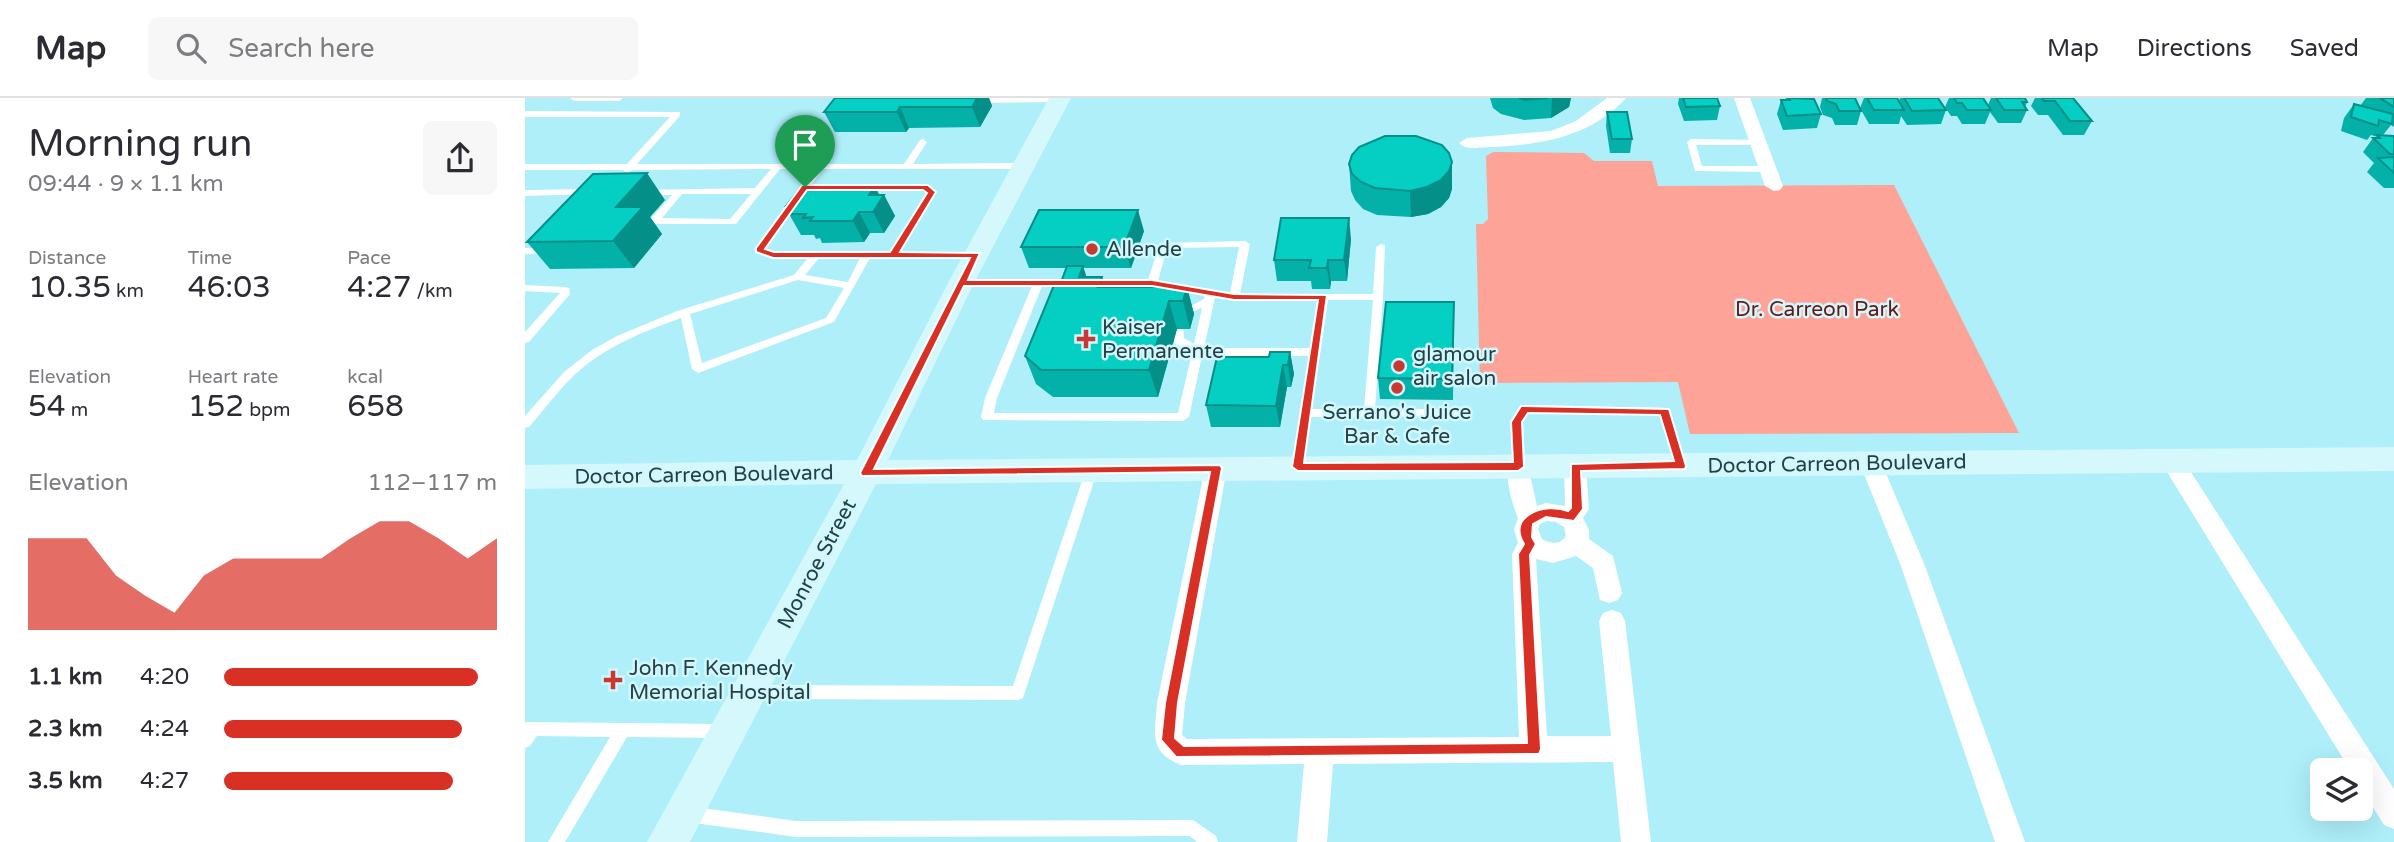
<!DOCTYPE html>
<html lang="en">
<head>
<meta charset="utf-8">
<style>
  :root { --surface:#fff; --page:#f7f7f7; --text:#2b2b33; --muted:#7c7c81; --line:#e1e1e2; --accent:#d93025 }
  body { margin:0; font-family:"Varela Round",sans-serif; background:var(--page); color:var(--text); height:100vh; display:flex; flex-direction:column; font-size:26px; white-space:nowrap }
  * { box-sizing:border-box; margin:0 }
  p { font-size:23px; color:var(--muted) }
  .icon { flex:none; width:38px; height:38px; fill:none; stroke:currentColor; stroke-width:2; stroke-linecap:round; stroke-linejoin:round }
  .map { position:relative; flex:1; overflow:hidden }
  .sheet { display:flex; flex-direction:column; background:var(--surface); width:525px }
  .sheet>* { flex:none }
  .fabs { position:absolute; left:1785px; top:660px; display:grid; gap:14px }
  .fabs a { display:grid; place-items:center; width:63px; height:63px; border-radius:10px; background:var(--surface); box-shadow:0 7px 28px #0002; font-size:35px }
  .pin { position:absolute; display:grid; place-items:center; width:60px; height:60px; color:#fff; margin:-72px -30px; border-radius:50% 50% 50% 0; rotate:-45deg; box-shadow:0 0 7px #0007 }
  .pin .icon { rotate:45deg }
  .round { display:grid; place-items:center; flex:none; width:74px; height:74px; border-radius:10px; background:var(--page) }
  .overview { display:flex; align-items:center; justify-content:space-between; height:119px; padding:0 28px }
  h1 { font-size:38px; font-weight:600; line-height:52px }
  .figures { display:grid; grid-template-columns:repeat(3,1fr); gap:10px; height:119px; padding:7px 28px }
  .figures div { display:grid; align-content:center }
  .figures b { font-size:30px; font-weight:600 }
  .figures small { font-size:19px; font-weight:400 }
  .figures p { font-size:19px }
  .chart { height:196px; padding:14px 28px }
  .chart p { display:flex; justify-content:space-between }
  .chart svg { width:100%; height:126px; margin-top:7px; fill:var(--accent); opacity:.7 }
  ul { padding:0 28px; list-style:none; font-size:23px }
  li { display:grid; grid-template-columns:112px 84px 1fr; align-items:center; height:52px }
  li i { height:18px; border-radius:9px; background:var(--accent) }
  header { display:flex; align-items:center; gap:42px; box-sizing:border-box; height:98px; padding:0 35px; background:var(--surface); border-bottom:2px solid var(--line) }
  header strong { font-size:33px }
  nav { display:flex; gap:38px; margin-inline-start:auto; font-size:24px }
  .search { width:490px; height:63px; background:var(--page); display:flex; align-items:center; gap:18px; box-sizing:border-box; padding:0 24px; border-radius:10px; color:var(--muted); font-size:26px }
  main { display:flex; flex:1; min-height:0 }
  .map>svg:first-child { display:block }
</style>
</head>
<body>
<header>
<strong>Map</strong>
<div class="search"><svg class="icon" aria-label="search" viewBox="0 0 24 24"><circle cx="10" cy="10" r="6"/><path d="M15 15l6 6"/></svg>Search here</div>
<nav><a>Map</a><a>Directions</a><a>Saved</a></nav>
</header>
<main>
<section class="sheet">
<div class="overview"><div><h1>Morning run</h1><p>09:44 · 9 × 1.1 km</p></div><a class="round"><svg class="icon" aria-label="share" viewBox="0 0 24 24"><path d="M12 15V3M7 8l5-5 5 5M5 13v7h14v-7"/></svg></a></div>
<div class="figures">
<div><p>Distance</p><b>10.35<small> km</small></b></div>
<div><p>Time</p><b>46:03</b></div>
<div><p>Pace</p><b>4:27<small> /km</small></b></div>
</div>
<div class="figures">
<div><p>Elevation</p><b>54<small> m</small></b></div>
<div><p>Heart rate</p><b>152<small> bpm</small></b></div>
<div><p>kcal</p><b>658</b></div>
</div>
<div class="chart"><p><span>Elevation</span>112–117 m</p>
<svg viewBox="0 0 160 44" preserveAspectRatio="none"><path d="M0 44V12L10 12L20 12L30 25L40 32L50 38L60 25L70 19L80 19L90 19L100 19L110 12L120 6L130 6L140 12L150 19L160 12V44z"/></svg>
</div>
<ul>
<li><b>1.1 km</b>4:20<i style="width:93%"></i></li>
<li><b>2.3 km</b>4:24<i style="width:87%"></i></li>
<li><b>3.5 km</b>4:27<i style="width:84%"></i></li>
</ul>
</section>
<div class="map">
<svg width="1869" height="744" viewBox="0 0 1869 744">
  <rect width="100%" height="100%" fill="#aeeffa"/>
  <!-- green -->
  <polygon fill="#fda397" points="968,54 1059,55 1069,63 1127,63 1133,88 1369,87 1494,335 1165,336 1153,284 955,285 951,126 958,126 963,121 961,58"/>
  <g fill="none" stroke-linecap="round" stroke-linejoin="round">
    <!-- lane -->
    <g fill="#fff" fill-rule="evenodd">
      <polygon points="45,0 98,0 94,3 49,3"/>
      <polygon points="449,0 538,0 539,1 535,4 451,5 447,2"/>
      <path d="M 0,13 L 155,14 L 155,18 L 112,66 L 261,66 L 280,43 L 283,42 L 287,45 L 270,66 L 379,66 L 395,42 L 398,41 L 402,44 L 388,66 L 499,65 L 504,68 L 499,71 L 298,71 L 240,151 L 249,154 L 365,154 L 401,95 L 398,92 L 336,92 L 331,89 L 336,86 L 400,86 L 411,94 L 375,154 L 451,154 L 456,157 L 451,160 L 345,160 L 309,224 L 173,275 L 167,271 L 156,220 C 120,233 84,247 55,272 C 36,288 21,310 4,329 L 0,330 L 0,318 L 39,274 L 67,252 L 92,238 L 152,213 L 269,177 L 283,160 L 248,160 L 229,152 L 288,71 L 255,71 L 211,126 L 129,126 L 124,123 L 147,97 L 119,97 L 114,94 L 116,92 L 230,90 L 246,71 L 107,72 L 102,75 L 98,72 L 0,72 L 0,66 L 102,66 L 145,19 L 0,19 ZM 157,96 L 226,96 L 205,121 L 137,120 ZM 294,160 L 335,160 L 323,184 L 280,177 ZM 273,182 L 319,190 L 301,220 L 177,265 L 165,216 Z"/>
      <polygon points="1166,41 1236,42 1236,46 1233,47 1171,47 1177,68 1243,68 1248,71 1243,74 1170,73 1162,44"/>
      <polygon points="66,91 69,92 69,96 0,98 0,92"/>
      <path d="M 720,143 L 725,146 L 715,196 L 848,196 L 851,149 L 856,146 L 860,147 L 858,199 L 850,311 L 932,311 L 938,315 L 936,318 L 786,319 L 779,369 L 773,374 L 767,369 L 784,258 L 677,258 L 664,319 L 658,323 L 458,322 L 456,319 L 460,300 L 507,188 L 436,188 L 431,185 L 432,183 L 623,182 L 635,145 ZM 714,149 L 705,195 L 633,183 L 642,150 ZM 517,188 L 627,188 L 680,197 L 679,201 L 654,214 L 659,217 L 677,210 L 669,246 L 659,240 L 658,226 L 650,226 L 648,242 L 649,245 L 667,255 L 653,315 L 469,315 L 472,300 ZM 690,199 L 709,202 L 792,202 L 785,250 L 679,250 ZM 803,202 L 848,202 L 839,311 L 787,311 Z"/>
      <polygon points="0,150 25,150 30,153 25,156 0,156"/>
      <polygon points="0,187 40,189 44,190 45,196 4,244 0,245 0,234 35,195 0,193"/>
      <polygon points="1000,307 1144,310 1162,368 1156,373 1150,368 1135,317 1003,315 998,324 1000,369 994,374 990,372 988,369 986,324 996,308"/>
      <polygon points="567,366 573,371 498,600 493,602 228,601 223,599 221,594 223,589 228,587 488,588 561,371"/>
      <polygon points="0,624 199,626 204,628 206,633 204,638 199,640 102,639 40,744 23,744 85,639 12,638 5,648 0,650"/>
      <polygon points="162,708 271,723 668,722 691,738 693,744 672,744 665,738 271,739 162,724 156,721 154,716 156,711"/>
    </g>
    <!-- street -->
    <g fill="#fff" fill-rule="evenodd">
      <path d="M 1082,0 L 1101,0 C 1066,39 1015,47 965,49 C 954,49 941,53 934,45 L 942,40 L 1026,33 L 1051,23 Z"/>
      <polygon points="1209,0 1225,0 1258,88 1255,92 1249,93 1240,88"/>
      <polygon points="1647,355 1655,357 1869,691 1869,731 1859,727 1836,690 1836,672 1825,672 1639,369 1636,363 1639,357"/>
      <polygon points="1346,358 1354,360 1357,366 1400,468 1500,744 1470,744 1376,468 1335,366 1338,360"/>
      <path d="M 994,360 L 1002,363 L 1012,408 L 1021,405 L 1040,408 L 1039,369 L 1042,363 L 1050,360 L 1058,363 L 1061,369 L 1064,411 L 1058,420 L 1064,432 L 1064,441 L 1088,458 L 1097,495 L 1093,502 L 1084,505 L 1075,502 L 1068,470 L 1051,458 L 1028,465 L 1011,461 L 1022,638 L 1086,638 L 1074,523 L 1078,515 L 1087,512 L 1096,515 L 1100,523 L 1126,744 L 1096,744 L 1088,664 L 808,666 L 802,744 L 772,744 L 779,666 L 656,667 C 623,654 630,634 632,605 L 680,370 L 683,364 L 691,361 L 699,364 L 702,370 L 660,605 L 657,637 L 662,641 L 994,639 L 987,456 L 993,445 L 989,431 L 993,420 C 987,405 978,378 986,363 ZM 1022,423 L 1031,424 L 1039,429 L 1041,438 C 1035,447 1026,446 1017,441 L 1013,431 L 1015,426 Z"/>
    </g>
    <!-- secondary -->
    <polygon fill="#d5f8fd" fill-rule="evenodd" points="524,0 546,0 449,185 363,362 1869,349 1869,373 351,386 165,744 122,744 319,386 0,391 0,367 332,362 423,185"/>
  </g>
  <!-- wall -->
  <g fill="#04b1a8">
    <polygon points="310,0 464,0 467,8 455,29 384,30 381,34 310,34 299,14"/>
    <polygon points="965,0 1046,0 1044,9 1026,20 999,22 976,16 968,10"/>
    <polygon points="1154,0 1192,0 1195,8 1192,22 1159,23 1153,6"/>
    <polygon points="1261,0 1280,0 1296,16 1292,30 1258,32 1252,16 1256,2 1260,2"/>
    <polygon points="1297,0 1330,0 1336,13 1332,27 1310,27 1307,20 1298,17 1295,9"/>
    <polygon points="1339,0 1372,0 1374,3 1375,0 1413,0 1421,12 1416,26 1382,27 1376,18 1374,26 1344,26 1335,10"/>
    <polygon points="1424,0 1458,0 1463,7 1466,0 1500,0 1502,4 1500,9 1502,12 1496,25 1473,25 1465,14 1460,26 1437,26 1432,18 1426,18 1420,9"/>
    <polygon points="1510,0 1548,0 1567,23 1559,37 1538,37 1523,17 1513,17 1506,8"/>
    <polygon points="1841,0 1869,0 1869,29 1866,27 1858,37 1869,38 1869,90 1859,90 1842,74 1849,65 1838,54 1848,40 1852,39 1846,37 1842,42 1816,33 1819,20 1829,6 1835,8"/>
    <polygon points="1082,14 1107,41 1105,55 1085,55 1081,28"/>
    <polygon points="927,64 927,91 924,100 916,109 903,116 886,119 852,117 838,111 830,102 826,93 824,66"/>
    <polygon points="350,88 354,97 359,97 370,118 359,135 345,135 339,144 297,145 295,140 291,141 289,137 276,137 264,116 265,115 261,108"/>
    <polygon points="140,102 125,119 137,136 109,170 25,171 2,144"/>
    <polygon points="619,133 606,170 558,170 561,179 581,189 662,189 669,216 665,231 652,231 633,299 528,299 511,286 500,258 535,187 542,170 504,170 496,149"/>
    <polygon points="826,141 822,183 806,183 805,191 787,191 786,183 752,183 749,162"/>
    <polygon points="929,204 928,302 855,301 853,280"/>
    <polygon points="765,254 769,276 766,289 762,289 755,329 686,329 681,307 744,259"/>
  </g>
  <!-- shaded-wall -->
  <g fill="#049088">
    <polygon points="452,0 464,0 467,8 455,29 447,9"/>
    <polygon points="1027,0 1046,0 1044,9 1026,20"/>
    <polygon points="375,9 384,30 381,34 372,14"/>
    <polygon points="927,64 927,91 924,100 916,109 903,116 886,119 885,93"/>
    <polygon points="122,75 140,102 125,119 137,136 109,170 88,143 91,109"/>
    <polygon points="350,88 356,101 359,97 370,118 359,135 348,114 344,97"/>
    <polygon points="613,112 619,133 606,170 599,149"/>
    <polygon points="334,114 345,135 339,144 328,123"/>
    <polygon points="824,120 826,141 822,183 819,162"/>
    <polygon points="803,162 806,183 805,191 802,170"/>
    <polygon points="558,168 567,195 554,179"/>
    <polygon points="577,179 586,206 573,189"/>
    <polygon points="662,189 669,216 665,231 658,203"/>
    <polygon points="644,203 652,231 633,299 624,272"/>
    <polygon points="765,254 769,276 766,289 763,267"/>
    <polygon points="758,267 762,289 755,329 751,308"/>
  </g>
  <!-- building -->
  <g fill="#05cec3" stroke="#049088" stroke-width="2">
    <polygon points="310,0 452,0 447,9 375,9 372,14 299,14"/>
    <polygon points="994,0 1023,0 1000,2"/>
    <polygon points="1158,0 1192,0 1195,8 1161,9"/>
    <polygon points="1264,0 1289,1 1296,16 1262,18 1256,2 1265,2"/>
    <polygon points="1301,0 1330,0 1336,13 1314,13 1311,6 1302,3"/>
    <polygon points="1342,0 1372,0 1379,12 1349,12"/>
    <polygon points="1379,0 1413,0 1421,12 1387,13"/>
    <polygon points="1429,0 1458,0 1466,12 1442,12 1437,5 1432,5"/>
    <polygon points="1471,0 1500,0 1502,4 1497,4 1502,12 1479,12"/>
    <polygon points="1517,0 1548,0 1567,23 1545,23 1530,3 1519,3"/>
    <polygon points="1855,0 1869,0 1869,9"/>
    <polygon points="1829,6 1868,16 1867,26 1854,22 1853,28 1826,19"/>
    <polygon points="1082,14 1102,14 1107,41 1087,41"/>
    <polygon points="1852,37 1869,38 1869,56 1865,56 1848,40 1855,40"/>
    <polygon points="860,38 891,38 917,47 924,55 927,64 924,73 916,82 902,89 885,93 850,90 836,84 827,76 824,66 827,57 834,49"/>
    <polygon points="1869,59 1869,75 1853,60"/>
    <polygon points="122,75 91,109 118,109 88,143 2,144 68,76"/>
    <polygon points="350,88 344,97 359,97 348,114 334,114 328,123 285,123 288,119 278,120 281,116 264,116 271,107 261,108 276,89"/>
    <polygon points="514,112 613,112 599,149 496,149"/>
    <polygon points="756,120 824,120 819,162 803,162 802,170 784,170 786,162 749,162"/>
    <polygon points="542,168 558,168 554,179 577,179 573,189 662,189 658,203 644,203 624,272 516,272 500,258 529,187 535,187"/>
    <polygon points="861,204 929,204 927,281 853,280"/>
    <polygon points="745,254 765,254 763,267 758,267 751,308 681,307 692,259 744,259"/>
  </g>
  <!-- route -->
  <path fill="#d93025" stroke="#fff" stroke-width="2" fill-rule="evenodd" d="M 277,87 L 403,87 L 411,94 L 375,154 L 455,155 L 443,182 L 627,182 L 709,196 L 802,197 L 779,365 L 988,364 L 986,324 L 996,308 L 1144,311 L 1161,368 L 1160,371 L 1056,373 L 1058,411 L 1049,423 L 1021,419 L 1008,426 L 1007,439 L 1011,446 L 1005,457 L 1016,651 L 1014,656 L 651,659 L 636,642 L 640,605 L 685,374 L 337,378 L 335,375 L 445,160 L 248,160 L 231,154 L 231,150 ZM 282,92 L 398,92 L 402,95 L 365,154 L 249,154 L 240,151 ZM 439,188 L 627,188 L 709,202 L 793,202 L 767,369 L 773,373 L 993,373 L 999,369 L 997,324 L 1003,315 L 1135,317 L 1149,363 L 1046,366 L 1046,410 L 1043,413 C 1021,404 981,417 999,446 L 993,456 L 1002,645 L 659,648 L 650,640 L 653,605 L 697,370 L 695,367 L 349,371 Z"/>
  <!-- markers -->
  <g fill="#c83a31" stroke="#d1f8fe" stroke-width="2.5">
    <circle cx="567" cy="151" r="7"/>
    <path d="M557.5 230.5h7v7h7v7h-7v7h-7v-7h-7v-7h7z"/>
    <circle cx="874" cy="268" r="7"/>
    <circle cx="872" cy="290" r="7"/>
    <path d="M84.5 571.5h7v7h7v7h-7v7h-7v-7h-7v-7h7z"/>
  </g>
  <g text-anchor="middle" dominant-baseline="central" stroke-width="5" stroke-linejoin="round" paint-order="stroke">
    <!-- poi labels -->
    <g font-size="21" fill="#254044" stroke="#d1f8fe" text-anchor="start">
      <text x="581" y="151">Allende</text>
      <text x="577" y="229">Kaiser<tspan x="577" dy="24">Permanente</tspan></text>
      <text x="888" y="256">glamour<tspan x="888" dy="24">air salon</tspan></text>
      <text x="872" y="314" text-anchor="middle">Serrano's Juice<tspan x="872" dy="24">Bar &amp; Cafe</tspan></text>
      <text x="104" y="570">John F. Kennedy<tspan x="104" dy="24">Memorial Hospital</tspan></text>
    </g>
    <!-- park labels -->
    <g font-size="21" fill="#6a1712" stroke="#d1f8fe">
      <text x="1292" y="211">Dr. Carreon Park</text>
    </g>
    <!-- street labels -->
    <g font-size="21" fill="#254044" stroke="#d1f8fe">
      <text transform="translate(1312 366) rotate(-1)">Doctor Carreon Boulevard</text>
      <text transform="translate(179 377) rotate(-1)">Doctor Carreon Boulevard</text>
      <text transform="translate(292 466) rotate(-62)">Monroe Street</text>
    </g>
  </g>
</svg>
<div class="fabs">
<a><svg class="icon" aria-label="layers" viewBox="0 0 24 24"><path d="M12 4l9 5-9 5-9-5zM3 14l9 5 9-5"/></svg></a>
</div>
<div class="pin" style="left:280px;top:89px;background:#1e9e55"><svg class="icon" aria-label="arrive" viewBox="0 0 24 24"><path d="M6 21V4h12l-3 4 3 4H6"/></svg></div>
</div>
</main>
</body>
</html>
